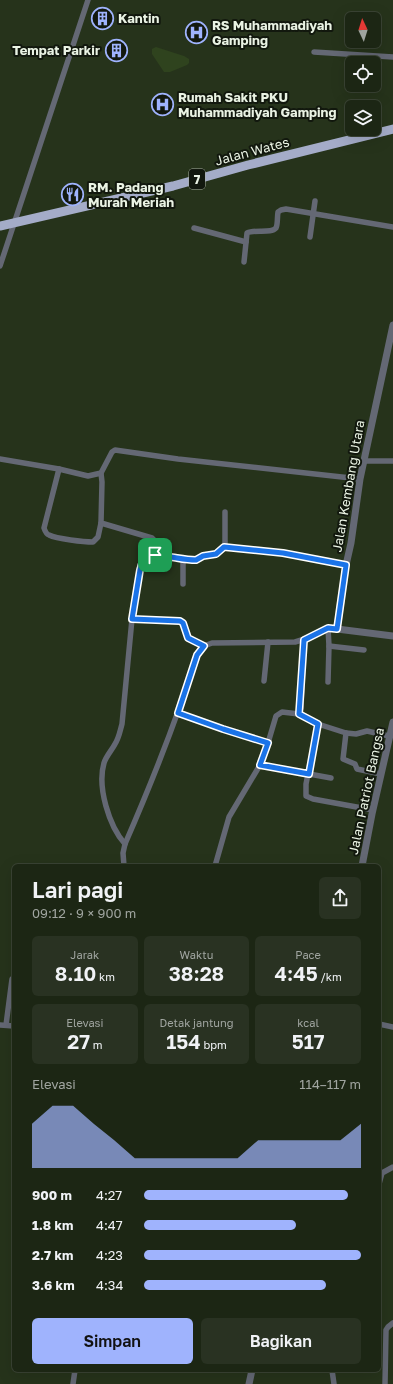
<!DOCTYPE html>
<html lang="id">
<head>
<meta charset="utf-8">
<style>
  :root { --surface:#1c2614; --page:#293222; --text:#f1f3f6; --muted:#a0a5a0; --line:#3a4334; --accent:#9fb3fd }
  body { margin:0; font-family:"Golos Text",sans-serif; background:var(--page); color:var(--text); height:100vh; display:flex; flex-direction:column; font-size:15px; white-space:nowrap }
  * { box-sizing:border-box; margin:0 }
  p { font-size:13px; color:var(--muted) }
  .icon { flex:none; width:22px; height:22px; fill:none; stroke:currentColor; stroke-width:2; stroke-linecap:round; stroke-linejoin:round }
  .map { position:relative; flex:1; overflow:hidden }
  .side { position:absolute; left:12px; top:864px; width:369px; height:508px; display:flex; flex-direction:column; background:var(--surface); border-radius:6px; box-shadow:0 4px 16px #0002,0 0 0 1px var(--line) }
  .side>* { flex:none }
  .needle { width:26px; rotate:356deg }
  .tools { position:absolute; left:345px; top:12px; display:grid; gap:8px }
  .tools a { display:grid; place-items:center; width:36px; height:36px; border-radius:6px; background:var(--surface); box-shadow:0 4px 16px #0002,0 0 0 1px var(--line); font-size:20px }
  .pin { position:absolute; display:grid; place-items:center; width:34px; height:34px; color:#fff; margin:-17px; border-radius:8px; box-shadow:0 2px 6px #0006 }
  .round { display:grid; place-items:center; flex:none; width:42px; height:42px; border-radius:6px; background:var(--page) }
  .head { display:flex; align-items:center; justify-content:space-between; height:68px; padding:0 20px }
  h1 { font-size:22px; font-weight:600; line-height:30px }
  .figures { display:grid; grid-template-columns:repeat(3,1fr); gap:6px; height:68px; padding:4px 20px }
  .figures div { display:grid; align-content:center; border-radius:6px; background:var(--page); text-align:center }
  .figures b { font-size:20px; font-weight:600 }
  .figures small { font-size:11px; font-weight:400 }
  .figures p { font-size:11px }
  .chart { height:112px; padding:8px 20px }
  .chart p { display:flex; justify-content:space-between }
  .chart svg { width:100%; height:72px; margin-top:4px; fill:var(--accent); opacity:.7 }
  .primary-button { display:flex; gap:8px; margin-top:auto; padding:8px 20px }
  .primary-button a { flex:1; height:46px; border-radius:6px; background:var(--accent); color:#111; font-size:16px; font-weight:600; line-height:46px; text-align:center }
  .primary-button a+a { background:var(--page); color:var(--text) }
  ul { padding:0 20px; list-style:none; font-size:13px }
  li { display:grid; grid-template-columns:64px 48px 1fr; align-items:center; height:30px }
  li i { height:10px; border-radius:5px; background:var(--accent) }
  .map>svg:first-child { display:block }
</style>
</head>
<body>
<div class="map">
<svg width="393" height="1384" viewBox="0 0 393 1384">
  <rect width="100%" height="100%" fill="#26331b"/>
  <!-- green -->
  <polygon fill="#2f431e" points="156,47 184,56 189,59 189,63 187,65 170,72 164,72 152,54 152,49"/>
  <g fill="none" stroke-linecap="round" stroke-linejoin="round">
    <!-- minor -->
    <g stroke="#646874" stroke-width="5.5">
      <polyline points="314,52 393,57"/>
      <polyline points="194,228 246,242"/>
      <polyline points="310,237 315,201"/>
      <path d="M 244,262 L 247,233 C 255,229 271,234 276,228 C 278,224 277,217 278,212 L 281,210 L 286,209 L 393,227"/>
      <polyline points="0,266 88,0"/>
      <polyline points="0,459 59,469 88,476 101,473 112,452 115,450 178,459 360,479"/>
      <polyline points="364,461 393,461"/>
      <path d="M 59,469 L 44,528 C 45,531 46,534 49,535 C 57,539 84,542 93,542 L 98,537 L 101,523"/>
      <path d="M 101,473 L 102,482 L 101,523 L 152,538 L 155,541 L 158,549 L 155,555 L 144,560 L 140,565 L 132,619 L 122,724 C 120,731 119,738 115,744 C 112,750 106,756 104,763 C 97,787 109,826 125,844"/>
      <polyline points="225,512 225,547"/>
      <path d="M 155,555 L 196,560 L 203,556 L 215,554 L 224,547 C 265,549 306,557 346,565"/>
      <polyline points="183,559 183,584"/>
      <polyline points="132,619 180,621 183,623 188,638 204,646"/>
      <polyline points="329,646 364,650"/>
      <polyline points="264,681 268,642"/>
      <polyline points="328,682 329,646 328,628"/>
      <polyline points="178,713 223,729 268,743"/>
      <polyline points="299,714 318,724 346,733 356,734 367,731 389,736"/>
      <polyline points="318,724 306,784 306,796 313,799 373,810"/>
      <polyline points="346,733 343,759 355,764 357,769 381,774"/>
      <polyline points="260,765 331,778"/>
      <path d="M 124,866 L 123,853 L 125,844 C 152,782 177,719 197,655 L 204,646 L 212,643 L 295,642 L 308,638 L 328,628 L 337,629"/>
      <polyline points="215,866 229,817 260,765 268,743 276,716 282,712 299,714 301,708 304,640"/>
      <polyline points="379,1024 393,1027"/>
      <polyline points="0,1025 14,1026"/>
      <polyline points="6,1025 12,979 14,979"/>
      <polyline points="379,1184 382,1173 393,1167"/>
      <polyline points="332,1370 334,1384"/>
      <polyline points="73,1384 75,1370"/>
      <polyline points="385,1384 386,1330 388,1327 393,1323"/>
    </g>
    <!-- tertiary -->
    <g stroke="#646874" stroke-width="7">
      <polyline points="393,325 360,479 351,543 346,565 337,629 393,636"/>
      <polyline points="362,866 372,814 393,722"/>
      <polyline points="249,1384 252,1370"/>
    </g>
    <!-- trunk -->
    <polyline stroke="#a4acc8" stroke-width="9" points="0,226 173,186 248,165 393,129"/>
  </g>
  <g fill="none" stroke-linecap="round" stroke-linejoin="round">
    <defs>
      <path id="route" d="M 224,547 L 283,553 L 346,565 L 337,629 L 328,628 L 304,640 L 299,714 L 318,724 L 309,774 L 260,765 L 268,743 L 223,729 L 178,713 L 197,655 L 204,646 L 188,638 L 183,623 L 180,621 L 132,619 L 140,570 C 144,550 161,556 177,558 C 183,559 189,560 196,560 L 203,556 L 216,554 Z"/>
    </defs>
    <!-- route casing -->
    <use href="#route" stroke="#fff" stroke-width="8"/>
    <!-- route -->
    <use href="#route" stroke="#1a73e8" stroke-width="5"/>
  </g>
  <!-- icons -->
  <defs>
    <symbol id="building-ring" viewBox="-11 -11 22 22"><circle r="9.5" fill="#12180e" stroke="#9fb3fd" stroke-width="1.5"/><path d="M-4-6H4V6H1V3H-1V6H-4ZM-2.5-4.3h1.7v1.8h-1.7ZM.8-4.3h1.7v1.8H.8ZM-2.5-1h1.7V.8h-1.7ZM.8-1h1.7V.8H.8Z" fill="#9fb3fd"/></symbol>
    <symbol id="hospital-ring" viewBox="-11 -11 22 22"><circle r="9.5" fill="#12180e" stroke="#9fb3fd" stroke-width="1.5"/><path d="M-5-5h3v3.5h4V-5h3V5h-3V1.5h-4V5h-3Z" fill="#9fb3fd"/></symbol>
    <symbol id="restaurant-ring" viewBox="-11 -11 22 22"><circle r="9.5" fill="#12180e" stroke="#9fb3fd" stroke-width="1.5"/><path d="M-5-6h1v4h1v-4h1v4h1v-4h1v5L-1.5 .5V6h-2V.5L-5-1ZM5-6V6H3V1.5H1.5Q1.5-4 5-6Z" fill="#9fb3fd"/></symbol>
  </defs>
  <g fill-rule="evenodd">
    <use href="#building-ring" x="90" y="6" width="25" height="25"/>
    <use href="#hospital-ring" x="184" y="20" width="25" height="25"/>
    <use href="#building-ring" x="104" y="38" width="25" height="25"/>
    <use href="#hospital-ring" x="150" y="92" width="25" height="25"/>
    <use href="#restaurant-ring" x="60" y="182" width="25" height="25"/>
  </g>
  <g text-anchor="middle" dominant-baseline="central" stroke-width="4" stroke-linejoin="round" paint-order="stroke">
    <!-- shield labels -->
    <rect fill="#12180e" stroke="#a9b1a4" stroke-width="1" x="189" y="169" width="16" height="20" rx="3"/>
    <g font-size="12" font-weight="bold" fill="#eaf3e4">
      <text x="197" y="179">7</text>
    </g>
    <!-- poi labels -->
    <g font-size="13" font-weight="bold" fill="#eaf3e4" stroke="#12180e" text-anchor="start">
      <text x="118" y="18">Kantin</text>
      <text x="212" y="25">RS Muhammadiyah<tspan x="212" dy="15">Gamping</tspan></text>
      <text x="100" y="50" text-anchor="end">Tempat Parkir</text>
      <text x="178" y="97">Rumah Sakit PKU<tspan x="178" dy="15">Muhammadiyah Gamping</tspan></text>
      <text x="88" y="187">RM. Padang<tspan x="88" dy="15">Murah Meriah</tspan></text>
    </g>
    <!-- street labels -->
    <g font-size="13" fill="#eaf3e4" stroke="#12180e">
      <text transform="translate(252 151) rotate(-15)">Jalan Wates</text>
      <text transform="translate(348 486) rotate(-80)">Jalan Kembang Utara</text>
      <text transform="translate(366 791) rotate(-78)">Jalan Patriot Bangsa</text>
    </g>
  </g>
</svg>
<div class="tools">
<a><svg class="needle" viewBox="-14 -14 28 28"><path d="M0-13l5 13h-10z" fill="#e53935"/><path d="M0 13l5-13h-10z" fill="#a0a5a0"/></svg></a>
<a><svg class="icon" aria-label="locate" viewBox="0 0 24 24"><circle cx="12" cy="12" r="6"/><path d="M12 2v4M12 18v4M2 12h4M18 12h4"/></svg></a>
<a><svg class="icon" aria-label="layers" viewBox="0 0 24 24"><path d="M12 4l9 5-9 5-9-5zM3 14l9 5 9-5"/></svg></a>
</div>
<div class="pin" style="left:155px;top:555px;background:#1e9e55"><svg class="icon" aria-label="arrive" viewBox="0 0 24 24"><path d="M6 21V4h12l-3 4 3 4H6"/></svg></div>
<section class="side">
<div class="head"><div><h1>Lari pagi</h1><p>09:12 · 9 × 900 m</p></div><a class="round"><svg class="icon" aria-label="share" viewBox="0 0 24 24"><path d="M12 15V3M7 8l5-5 5 5M5 13v7h14v-7"/></svg></a></div>
<div class="figures">
<div><p>Jarak</p><b>8.10<small> km</small></b></div>
<div><p>Waktu</p><b>38:28</b></div>
<div><p>Pace</p><b>4:45<small> /km</small></b></div>
</div>
<div class="figures">
<div><p>Elevasi</p><b>27<small> m</small></b></div>
<div><p>Detak jantung</p><b>154<small> bpm</small></b></div>
<div><p>kcal</p><b>517</b></div>
</div>
<div class="chart"><p><span>Elevasi</span>114–117 m</p>
<svg viewBox="0 0 160 44" preserveAspectRatio="none"><path d="M0 44V17L10 6L20 6L30 17L40 27L50 38L60 38L70 38L80 38L90 38L100 38L110 27L120 27L130 27L140 27L150 27L160 17V44z"/></svg>
</div>
<ul>
<li><b>900 m</b>4:27<i style="width:94%"></i></li>
<li><b>1.8 km</b>4:47<i style="width:70%"></i></li>
<li><b>2.7 km</b>4:23<i style="width:100%"></i></li>
<li><b>3.6 km</b>4:34<i style="width:84%"></i></li>
</ul>
<div class="primary-button"><a>Simpan</a><a>Bagikan</a></div>
</section>
</div>
</body>
</html>
